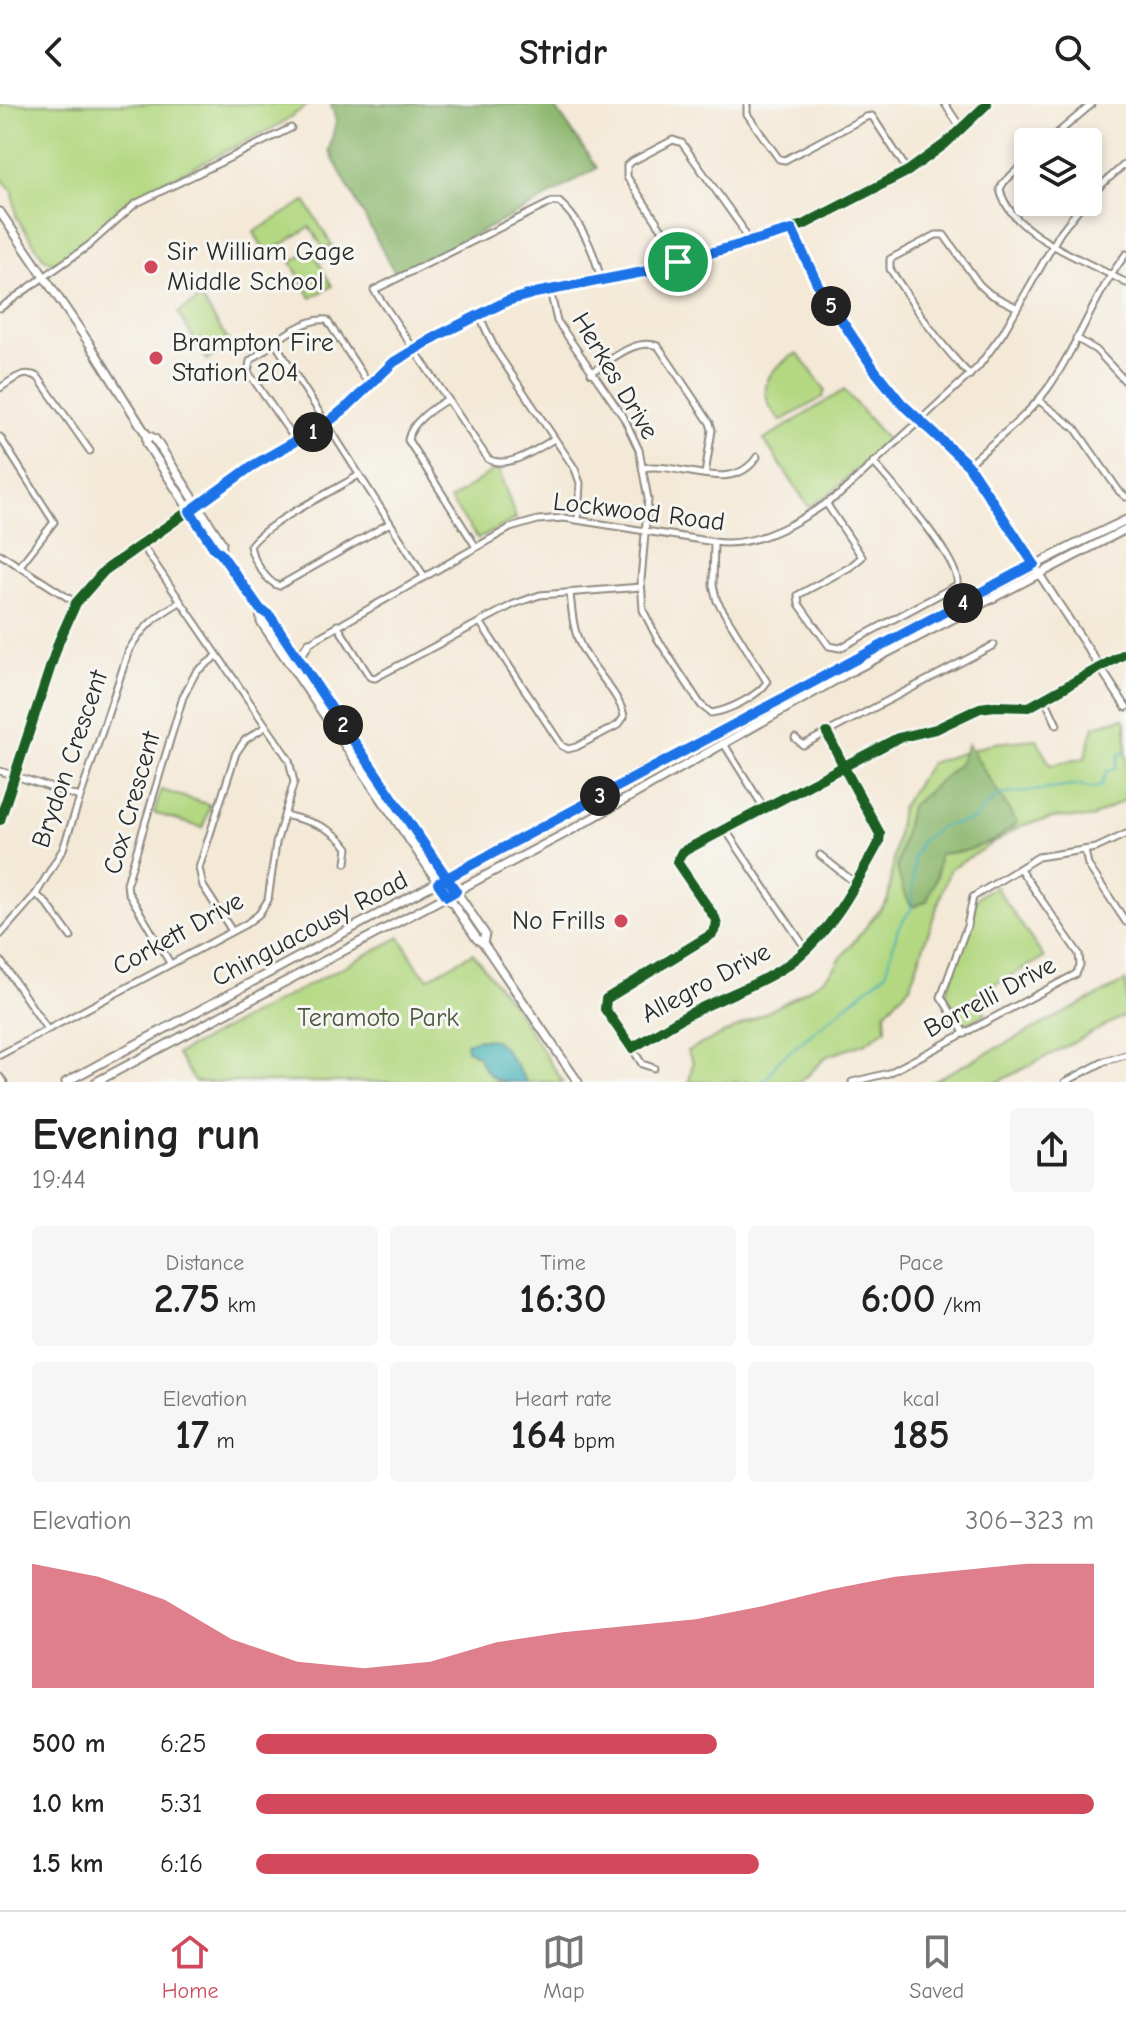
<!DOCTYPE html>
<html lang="en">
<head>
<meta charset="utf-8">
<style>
  :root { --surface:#fff; --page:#f6f6f6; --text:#222; --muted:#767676; --line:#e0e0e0; --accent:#d1495b }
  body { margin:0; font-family:"Comic Neue",sans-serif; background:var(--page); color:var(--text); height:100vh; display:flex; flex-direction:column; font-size:30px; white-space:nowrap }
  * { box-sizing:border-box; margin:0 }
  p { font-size:26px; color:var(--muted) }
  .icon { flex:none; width:44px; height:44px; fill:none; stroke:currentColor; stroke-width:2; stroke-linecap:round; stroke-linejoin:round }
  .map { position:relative; height:978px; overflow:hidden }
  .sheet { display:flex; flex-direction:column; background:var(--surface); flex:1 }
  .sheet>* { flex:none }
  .buttons { position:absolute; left:1014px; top:24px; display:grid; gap:16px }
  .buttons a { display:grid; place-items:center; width:88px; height:88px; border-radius:8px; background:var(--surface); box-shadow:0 4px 12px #0003; font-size:40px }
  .pin { position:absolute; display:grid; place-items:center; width:68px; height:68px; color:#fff; margin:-34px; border:4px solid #fff; border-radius:50%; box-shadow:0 2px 8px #0007 }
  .km { position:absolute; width:40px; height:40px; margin:-20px; border-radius:50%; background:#222; color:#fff; font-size:22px; line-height:40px; text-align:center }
  .round { display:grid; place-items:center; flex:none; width:84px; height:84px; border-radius:8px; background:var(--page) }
  .summary { display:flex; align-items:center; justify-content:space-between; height:136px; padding:0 32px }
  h1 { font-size:44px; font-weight:600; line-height:60px }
  .stats { display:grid; grid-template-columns:repeat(3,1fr); gap:12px; height:136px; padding:8px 32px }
  .stats div { display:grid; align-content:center; border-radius:8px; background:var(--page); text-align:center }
  .stats b { font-size:40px; font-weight:600 }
  .stats small { font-size:22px; font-weight:400 }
  .stats p { font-size:22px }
  .chart { height:224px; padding:16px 32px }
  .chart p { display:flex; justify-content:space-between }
  .chart svg { width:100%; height:144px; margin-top:8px; fill:var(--accent); opacity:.7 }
  ul { padding:0 32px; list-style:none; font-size:26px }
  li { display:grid; grid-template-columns:128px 96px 1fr; align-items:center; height:60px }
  li i { height:20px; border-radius:10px; background:var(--accent) }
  header { display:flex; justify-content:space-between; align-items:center; height:104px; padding:0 32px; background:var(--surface); font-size:36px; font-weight:600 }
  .dock { display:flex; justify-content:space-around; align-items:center; height:112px; border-top:2px solid var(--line); background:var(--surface); font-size:22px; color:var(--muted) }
  .dock a { display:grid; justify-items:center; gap:4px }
  .dock .current { color:var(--accent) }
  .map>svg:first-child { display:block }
</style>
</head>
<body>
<header><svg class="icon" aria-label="back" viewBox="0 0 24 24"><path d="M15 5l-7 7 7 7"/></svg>Stridr<svg class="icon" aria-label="search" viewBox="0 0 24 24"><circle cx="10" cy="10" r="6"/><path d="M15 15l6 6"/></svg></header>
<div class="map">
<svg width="1126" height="978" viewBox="0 0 1126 978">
  <rect width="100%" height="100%" fill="#f6f6f2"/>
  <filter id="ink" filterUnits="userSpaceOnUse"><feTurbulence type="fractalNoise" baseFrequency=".0125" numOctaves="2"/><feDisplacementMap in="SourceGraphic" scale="16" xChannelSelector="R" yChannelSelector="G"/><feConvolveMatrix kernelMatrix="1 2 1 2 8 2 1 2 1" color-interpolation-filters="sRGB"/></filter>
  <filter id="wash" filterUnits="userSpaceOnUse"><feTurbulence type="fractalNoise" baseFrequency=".006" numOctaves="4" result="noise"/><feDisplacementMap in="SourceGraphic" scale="32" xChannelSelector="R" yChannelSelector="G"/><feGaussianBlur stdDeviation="1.8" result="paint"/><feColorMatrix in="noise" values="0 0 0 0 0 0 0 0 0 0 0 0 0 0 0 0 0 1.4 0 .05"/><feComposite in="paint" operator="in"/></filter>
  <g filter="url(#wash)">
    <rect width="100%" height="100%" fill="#f4e9d7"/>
    <!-- green -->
    <g fill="#b3d881" stroke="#6f8256" stroke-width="2">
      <path d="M 0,0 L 309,0 L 279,21 L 133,93 C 105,112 85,149 52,159 L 43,153 L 16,112 L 13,88 L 0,72 Z"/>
      <polygon points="305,97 332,141 324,145 310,123 266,150 254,128"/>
      <polygon points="312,146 332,182 311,194 291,158"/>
      <polygon points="201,194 231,241 207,256 178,209"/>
      <path d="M 798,249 L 825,286 L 823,293 L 781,317 C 753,288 766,265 798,249 Z"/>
      <polygon points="844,286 888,337 830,389 809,403 764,336"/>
      <polygon points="499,366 516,415 478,435 450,396 492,367"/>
      <path d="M 1123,614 L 1126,618 L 1126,695 L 1091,714 L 1058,713 L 1023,721 L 950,765 L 910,882 L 885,908 L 886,925 L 866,939 L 827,952 L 801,978 L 689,978 L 693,958 L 687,947 C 715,933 835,881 839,856 L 888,796 L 901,704 L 930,659 L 994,639 L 1037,635 L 1050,661 L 1085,654 L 1094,622 Z"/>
      <polygon points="161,686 210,701 203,724 154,709"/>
      <polygon points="995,782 1044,854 976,890 986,910 969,919 962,919 945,891 971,822 975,798 980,791"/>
      <polygon points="400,833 419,865 428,874 473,849 514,903 563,978 195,978 177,950"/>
      <polygon points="1126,877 1126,911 998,978 931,978"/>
    </g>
    <!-- forest -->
    <g fill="#8eb86f" stroke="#5c724d" stroke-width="2">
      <polygon points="331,0 553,0 597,64 533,101 396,171 329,47 336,17"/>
      <polygon points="968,640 1017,719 995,736 965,747 939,750 937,772 927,797 912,803 903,787 897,763 910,703 959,660"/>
    </g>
    <!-- water -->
    <path fill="#3dafb6" stroke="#346d70" stroke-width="2" d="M 479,935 L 495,936 L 503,943 L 527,978 C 498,978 489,978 478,952 L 467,946 L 466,939 Z"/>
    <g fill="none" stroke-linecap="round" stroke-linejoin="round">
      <!-- stream -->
      <polyline stroke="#3dafb6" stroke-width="2" points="761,978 768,974 777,958 886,869 898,824 912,804 914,754 921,737 942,722 973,716 998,691 1082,681 1091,685 1101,682 1107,667 1115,665 1119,651 1126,647"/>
    </g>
  </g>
  <g filter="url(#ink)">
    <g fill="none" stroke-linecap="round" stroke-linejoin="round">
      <defs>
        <g id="minor">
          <polyline points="747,0 747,10 779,55 785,56 866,13 872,12 908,67"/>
          <polyline points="945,0 961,24"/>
          <polyline points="1047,38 1092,0"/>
          <path d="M 1028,56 L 1004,78 L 1000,85 C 1010,132 1089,157 1126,179"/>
          <polyline points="1088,93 1126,59"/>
          <polyline points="678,158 671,139 627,73 627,61 633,57 673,36 682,39 741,122 747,138"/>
          <path d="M 550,186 L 557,217 L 624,314 L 639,346 L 648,395 L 641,476 L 643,506 L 657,534 L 701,601 L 711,609 C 728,607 758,592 767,578 L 717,497 L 713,481 L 714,438"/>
          <polyline points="0,204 88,142 135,100 291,24"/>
          <polyline points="479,211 496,247 575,365 580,379 578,415"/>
          <polyline points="1076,234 1096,246 1126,278"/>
          <polyline points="275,239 424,472"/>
          <path d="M 591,269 C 611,256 634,234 658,242 L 710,319 L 712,326 L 705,370"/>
          <path d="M 970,271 C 938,239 915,203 890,165 L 890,155 L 936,131 L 944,131 L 979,180 L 990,190 L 1016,203"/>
          <path d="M 0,284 C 13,276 23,265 38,273 L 90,347"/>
          <path d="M 448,295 C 433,304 411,318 408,336 L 476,443"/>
          <polyline points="1038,296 1075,324 1119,387 1126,393"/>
          <polyline points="0,333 54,418 19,463"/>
          <path d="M 554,335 C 537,345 508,366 488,355 L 374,186 L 552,98 L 559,98 C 582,118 594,147 601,176"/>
          <path d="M 296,337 L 248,268 L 250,257 C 269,243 303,212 327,216 L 370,282"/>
          <path d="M 968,361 C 995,336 1026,314 1048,284 C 1078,242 1094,191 1126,150"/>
          <path d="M 643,364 C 680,357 731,392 757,353"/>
          <path d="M 359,371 C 332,388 267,418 250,442 C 253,455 266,478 279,482 L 390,419"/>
          <path d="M 826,399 L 862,453 L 850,463 L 798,491 L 799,500 L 829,542 L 840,544 L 957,481 C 962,457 891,379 873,358"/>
          <polyline points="0,450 76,499"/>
          <path d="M 480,518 L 562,642 L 568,645 L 576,643 L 618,621 L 624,613 C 622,593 592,564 582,544 C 573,527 572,508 570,489"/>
          <polyline points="337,521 370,573 375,574 514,500 540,491 641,483"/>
          <path d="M 309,539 L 510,424 L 538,416 L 564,414 L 714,438 C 758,445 805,414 840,390 L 978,263 L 1003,229 L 1060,129 L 1084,98"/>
          <polyline points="1045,595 1057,621"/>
          <path d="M 827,629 C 834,642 840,655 847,669 L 880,730 L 879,738 C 857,777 834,824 798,853 C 769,877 729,890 695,907 C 673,918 653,932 632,944 L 605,905 L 606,895 L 712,830 L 717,822 L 715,814 L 677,758 L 682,748 L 837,666 L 898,634 L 936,625 L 980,604 L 995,602 L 1029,603 L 1126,549"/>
          <polyline points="795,634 803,641 994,541"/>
          <polyline points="724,640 764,704"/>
          <polyline points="0,667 80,693"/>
          <path d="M 285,711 C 310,718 333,722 348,744 L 346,759"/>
          <polyline points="725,725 806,845"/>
          <polyline points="1085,746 1088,761 1126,818"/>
          <polyline points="820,751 855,779"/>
          <polyline points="36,790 47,800 71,833"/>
          <polyline points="232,827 203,782 199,764 236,649 245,636 265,623"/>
          <path d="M 0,831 L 36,790 L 63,745 L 129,546 C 142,523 158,511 180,498"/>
          <polyline points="0,856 47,925"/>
          <polyline points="170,859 128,788 127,779 183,593 196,568 217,552"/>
          <polyline points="965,930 941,893 967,822 973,793 1038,753 1096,744 1126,730"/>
          <polyline points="632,944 642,960 654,964"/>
          <polyline points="0,951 246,820 259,810 268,796 276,739 294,678 289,656 275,635 142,441"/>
          <polyline points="0,973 4,978"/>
          <polyline points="852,978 889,969 1076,870 1080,861 1079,850 1020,765"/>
          <polyline points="1065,978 1105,957 1126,951"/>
        </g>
        <g id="tertiary">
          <polyline points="792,126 825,192 876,268 901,299 968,361 1126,603"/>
          <polyline points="0,716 59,537 76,499 104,467 252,362 327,319 399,254 439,231 507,197 535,189 648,167 803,121 908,67 945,40 987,0"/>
        </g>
        <g id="secondary">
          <polyline points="0,108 89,239 146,330 147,340 214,444 221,450 260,505 270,512 485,830 483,839"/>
          <polyline points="146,330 155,335 222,439 221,450"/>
          <polyline points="260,505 261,518 477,835 483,839 578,978"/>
          <polyline points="294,551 303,548 309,539"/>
          <path d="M 66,978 L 715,629 C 854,562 986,482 1126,416"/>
          <polyline points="96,978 566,729 848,569 1126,425"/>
        </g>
      </defs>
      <!-- minor casing -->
      <use href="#minor" stroke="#908a81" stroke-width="9"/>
      <!-- tertiary casing -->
      <use href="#tertiary" stroke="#908a81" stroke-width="10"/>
      <!-- secondary casing -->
      <use href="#secondary" stroke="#908a81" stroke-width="11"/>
      <!-- minor -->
      <use href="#minor" stroke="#fff" stroke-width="5"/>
      <!-- tertiary -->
      <use href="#tertiary" stroke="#fff" stroke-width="6"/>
      <!-- secondary -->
      <use href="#secondary" stroke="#fff" stroke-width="7"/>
      <defs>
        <g id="cycleway">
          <path d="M 827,629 C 834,642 840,655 847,669 L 880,730 L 879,738 C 857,777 834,824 798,853 C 769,877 729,890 695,907 C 673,918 653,932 632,944 L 605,905 L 606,895 L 712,830 L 717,822 L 715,814 L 677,758 L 682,748 L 837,666 L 898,634 L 936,625 L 980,604 L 995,602 L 1029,603 L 1126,549"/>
          <polyline points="0,716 59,537 76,499 104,467 252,362 327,319 399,254 439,231 507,197 535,189 648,167 803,121 908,67 945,40 987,0"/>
        </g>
      </defs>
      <!-- cycleway casing -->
      <use href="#cycleway" stroke="#f6f6f2" stroke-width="15"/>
      <!-- cycleway -->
      <use href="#cycleway" stroke="#1b5e20" stroke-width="10"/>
    </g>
  </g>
  <g fill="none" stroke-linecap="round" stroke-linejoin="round" filter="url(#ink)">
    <defs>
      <polyline id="route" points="678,158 648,167 535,189 507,197 439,231 394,258 348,302 327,319 252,362 190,407 214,444 221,450 260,505 270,512 350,632 358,643 447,774 456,787 447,792 438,779 458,768 1034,460 968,361 901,299 876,268 818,181 792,126 678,158"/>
    </defs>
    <!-- route casing -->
    <use href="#route" stroke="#fff" stroke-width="16"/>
    <!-- route -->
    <use href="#route" stroke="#1a73e8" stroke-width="10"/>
  </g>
  <!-- markers -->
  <g fill="#d1495b" stroke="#f6f6f2" stroke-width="3">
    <circle cx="151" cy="163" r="8"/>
    <circle cx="156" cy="254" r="8"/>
    <circle cx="621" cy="817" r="8"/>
  </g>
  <g text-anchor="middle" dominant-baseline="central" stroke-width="6" stroke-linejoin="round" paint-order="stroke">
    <!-- poi labels -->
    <g font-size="26" fill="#2b2b2b" stroke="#f6f6f2" text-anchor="start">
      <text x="167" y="148">Sir William Gage<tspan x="167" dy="30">Middle School</tspan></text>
      <text x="172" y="239">Brampton Fire<tspan x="172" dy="30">Station 204</tspan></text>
      <text x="605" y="817" text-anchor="end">No Frills</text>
    </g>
    <!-- street labels -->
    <g font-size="26" fill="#2b2b2b" stroke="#f6f6f2">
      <text transform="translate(615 272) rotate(59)">Herkes Drive</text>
      <text transform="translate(639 408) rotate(7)">Lockwood Road</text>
      <text transform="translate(70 655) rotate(-71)">Brydon Crescent</text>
      <text transform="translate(132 699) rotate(-74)">Cox Crescent</text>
      <text transform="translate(310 825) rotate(-28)">Chinguacousy Road</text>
      <text transform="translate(178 830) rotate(-29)">Corkett Drive</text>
      <text transform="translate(706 879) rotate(-28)">Allegro Drive</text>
      <text transform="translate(990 893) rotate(-28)">Borrelli Drive</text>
    </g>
    <!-- park labels -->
    <g font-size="26" fill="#4d5640" stroke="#f6f6f2">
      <text x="378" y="914">Teramoto Park</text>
    </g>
  </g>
</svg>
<div class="buttons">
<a><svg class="icon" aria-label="layers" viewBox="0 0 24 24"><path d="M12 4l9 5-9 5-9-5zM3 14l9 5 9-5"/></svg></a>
</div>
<div class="pin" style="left:678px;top:158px;background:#1e9e55"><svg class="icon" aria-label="arrive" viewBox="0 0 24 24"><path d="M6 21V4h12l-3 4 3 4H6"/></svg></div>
<b class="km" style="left:313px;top:328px">1</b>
<b class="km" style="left:343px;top:621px">2</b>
<b class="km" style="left:600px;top:692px">3</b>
<b class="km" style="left:963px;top:499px">4</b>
<b class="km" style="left:831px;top:202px">5</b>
</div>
<section class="sheet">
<div class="summary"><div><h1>Evening run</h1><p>19:44</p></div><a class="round"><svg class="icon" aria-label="share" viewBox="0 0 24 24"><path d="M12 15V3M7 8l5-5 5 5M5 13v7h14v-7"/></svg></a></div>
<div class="stats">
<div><p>Distance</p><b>2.75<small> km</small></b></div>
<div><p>Time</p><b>16:30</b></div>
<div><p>Pace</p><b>6:00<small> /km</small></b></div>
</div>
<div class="stats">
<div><p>Elevation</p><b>17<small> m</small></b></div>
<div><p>Heart rate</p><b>164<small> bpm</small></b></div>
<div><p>kcal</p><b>185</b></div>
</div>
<div class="chart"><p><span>Elevation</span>306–323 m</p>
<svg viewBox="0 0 160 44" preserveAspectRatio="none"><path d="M0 44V6L10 10L20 17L30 29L40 36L50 38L60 36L70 30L80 27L90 25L100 23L110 19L120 14L130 10L140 8L150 6L160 6V44z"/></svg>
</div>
<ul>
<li><b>500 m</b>6:25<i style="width:55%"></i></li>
<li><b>1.0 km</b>5:31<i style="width:100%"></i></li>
<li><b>1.5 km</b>6:16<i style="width:60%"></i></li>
</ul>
</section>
<nav class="dock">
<a class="current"><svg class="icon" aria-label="home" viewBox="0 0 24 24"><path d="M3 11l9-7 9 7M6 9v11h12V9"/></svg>Home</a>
<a><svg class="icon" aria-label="map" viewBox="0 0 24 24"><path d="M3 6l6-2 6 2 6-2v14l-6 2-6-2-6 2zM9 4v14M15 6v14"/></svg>Map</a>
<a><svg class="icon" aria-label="saved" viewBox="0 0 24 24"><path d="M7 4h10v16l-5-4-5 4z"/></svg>Saved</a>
</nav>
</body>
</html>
